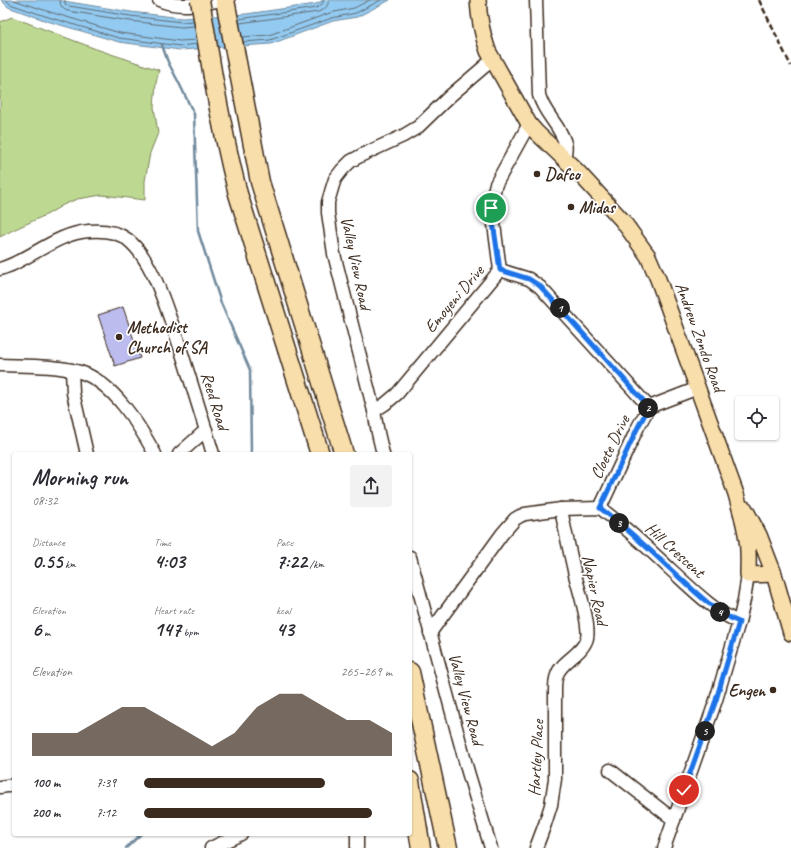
<!DOCTYPE html>
<html lang="en">
<head>
<meta charset="utf-8">
<style>
  :root { --surface:#fff; --page:#f2f2f3; --text:#2b2b33; --muted:#7c7c81; --accent:#3b2a1e }
  body { margin:0; font-family:Caveat,sans-serif; background:var(--page); color:var(--text); height:100vh; display:flex; flex-direction:column; font-size:15px; white-space:nowrap }
  * { box-sizing:border-box; margin:0 }
  p { font-size:13px; color:var(--muted) }
  .icon { flex:none; width:22px; height:22px; fill:none; stroke:currentColor; stroke-width:2; stroke-linecap:round; stroke-linejoin:round }
  .map { position:relative; flex:1; overflow:hidden }
  .side { position:absolute; left:12px; top:452px; width:400px; height:384px; display:flex; flex-direction:column; background:var(--surface); border-radius:4px; box-shadow:0 1px 3px #0004 }
  .side>* { flex:none }
  .controls { position:absolute; left:735px; top:396px; display:grid; gap:8px }
  .controls a { display:grid; place-items:center; width:44px; height:44px; border-radius:4px; background:var(--surface); box-shadow:0 1px 3px #0004; font-size:20px }
  .pin { position:absolute; display:grid; place-items:center; width:34px; height:34px; color:#fff; margin:-17px; border:2px solid #fff; border-radius:50%; box-shadow:0 1px 4px #0007 }
  .km { position:absolute; width:20px; height:20px; margin:-10px; border-radius:50%; background:#222; color:#fff; font-size:11px; line-height:20px; text-align:center }
  .round { display:grid; place-items:center; flex:none; width:42px; height:42px; border-radius:4px; background:var(--page) }
  .head { display:flex; align-items:center; justify-content:space-between; height:68px; padding:0 20px }
  h1 { font-size:22px; font-weight:600; line-height:30px }
  .metrics { display:grid; grid-template-columns:repeat(3,1fr); gap:6px; height:68px; padding:4px 20px }
  .metrics div { display:grid; align-content:center }
  .metrics b { font-size:20px; font-weight:600 }
  .metrics small { font-size:11px; font-weight:400 }
  .metrics p { font-size:11px }
  .chart { height:112px; padding:8px 20px }
  .chart p { display:flex; justify-content:space-between }
  .chart svg { width:100%; height:72px; margin-top:4px; fill:var(--accent); opacity:.7 }
  ul { padding:0 20px; list-style:none; font-size:13px }
  li { display:grid; grid-template-columns:64px 48px 1fr; align-items:center; height:30px }
  li i { height:10px; border-radius:5px; background:var(--accent) }
  .map>svg:first-child { display:block }
</style>
</head>
<body>
<div class="map">
<svg width="791" height="848" viewBox="0 0 791 848">
  <rect width="100%" height="100%" fill="#fff"/>
  <filter id="ink" filterUnits="userSpaceOnUse"><feTurbulence type="fractalNoise" baseFrequency=".025" numOctaves="2"/><feDisplacementMap in="SourceGraphic" scale="8" xChannelSelector="R" yChannelSelector="G"/><feConvolveMatrix kernelMatrix="1 2 1 2 8 2 1 2 1" color-interpolation-filters="sRGB"/></filter>
  <g filter="url(#ink)">
    <!-- green -->
    <polygon fill="#bdd991" stroke="#7c8258" points="12,17 96,49 159,70 156,83 154,107 158,133 150,153 145,181 145,200 102,195 77,199 63,205 48,214 13,230 0,237 0,22"/>
    <!-- water -->
    <polygon fill="#93caf1" stroke="#708a9d" points="1,0 57,0 131,12 182,18 246,14 316,4 323,0 390,0 357,17 333,21 271,44 180,50 119,42 47,21 8,7"/>
    <g fill="none" stroke-linecap="round" stroke-linejoin="round">
      <!-- shore -->
      <g stroke="#5e6a72" stroke-width="1">
        <polyline points="6,0 10,4 48,17 119,38 180,46 197,44"/>
        <polyline points="14,0 50,12 120,33 180,41 197,40"/>
        <path d="M 60,0 C 60,6 62,9 68,11 L 130,21 L 181,27 L 194,26"/>
        <polyline points="65,0 65,4 69,6 130,16 182,22 193,21"/>
        <polyline points="239,19 316,8 322,4 324,0"/>
        <path d="M 240,23 L 318,12 C 324,10 328,7 329,0"/>
        <polyline points="242,37 269,35 330,13 354,8 370,0"/>
        <polyline points="243,42 270,40 332,18 356,13 381,0"/>
      </g>
      <!-- stream -->
      <g stroke="#708a9d" stroke-width="2.5">
        <polyline points="162,45 168,62 179,83 194,114 198,231 221,303 250,370 251,454"/>
        <polyline points="126,848 141,834"/>
      </g>
    </g>
    <!-- building -->
    <polygon fill="#bcbcee" stroke="#3b2a1e" points="123,307 140,358 115,366 98,315"/>
    <g fill="none" stroke-linecap="round" stroke-linejoin="round">
      <defs>
        <g id="minor">
          <path d="M 159,0 C 179,9 201,4 222,0"/>
          <path d="M 536,0 L 539,95 C 544,114 560,125 565,143 C 567,148 565,153 564,158"/>
          <path d="M 0,269 C 6,267 12,265 17,262 C 40,251 62,233 89,231 C 102,230 116,231 127,239 C 153,259 165,306 176,335 C 189,375 201,414 213,454"/>
          <polyline points="500,270 529,279 540,287 649,407"/>
          <polyline points="500,270 491,201 496,184 529,124"/>
          <path d="M 0,365 C 26,366 54,365 80,372 C 113,382 139,425 155,454"/>
          <polyline points="72,370 73,393 87,454"/>
          <polyline points="374,411 385,404 397,394 500,270"/>
          <polyline points="179,454 206,430"/>
          <polyline points="383,454 378,433 374,411 334,254 328,213 328,202 333,185 335,179 342,170 351,161 362,155 403,136 418,127 450,96 492,60"/>
          <polyline points="600,508 638,427 649,407 698,388"/>
          <polyline points="410,557 468,772 491,848"/>
          <path d="M 430,633 L 502,534 L 515,519 L 520,516 L 525,514 L 561,509 L 600,508 C 624,526 647,547 669,568 C 689,586 714,612 739,622"/>
          <polyline points="610,770 674,820"/>
          <polyline points="0,787 14,785"/>
          <polyline points="357,834 357,848"/>
          <polyline points="211,848 241,834"/>
          <path d="M 536,848 L 545,824 L 551,805 L 555,779 L 555,690 C 555,685 555,680 557,675 C 561,661 583,654 587,638 C 590,624 579,590 575,575 C 570,553 565,531 561,509"/>
          <polyline points="664,848 716,700 739,622 744,600 748,575"/>
        </g>
        <g id="major">
          <path d="M 478,0 C 479,18 482,34 488,51 L 529,124 L 536,132 L 578,172 L 622,220 L 648,256 L 658,279 L 736,494 C 740,509 745,524 747,540 C 749,552 748,564 748,575 L 774,574"/>
          <polyline points="745,509 759,535 774,574 791,633"/>
        </g>
        <g id="highway">
          <polyline points="225,0 260,182 344,454"/>
          <path d="M 213,77 C 220,116 228,155 238,194 L 320,454"/>
          <polyline points="410,672 448,848"/>
          <polyline points="410,781 421,848"/>
        </g>
      </defs>
      <!-- minor casing -->
      <use href="#minor" stroke="#3b2a1e" stroke-width="15"/>
      <!-- major casing -->
      <use href="#major" stroke="#3b2a1e" stroke-width="18"/>
      <!-- highway casing -->
      <use href="#highway" stroke="#3b2a1e" stroke-width="21"/>
      <!-- minor -->
      <use href="#minor" stroke="#fff" stroke-width="12"/>
      <!-- major -->
      <use href="#major" stroke="#f8deab" stroke-width="15"/>
      <!-- highway -->
      <use href="#highway" stroke="#f8deab" stroke-width="18"/>
      <!-- rail -->
      <polyline stroke="#3b2a1e" stroke-width="2.5" stroke-dasharray="6 3" stroke-linecap="butt" points="759,0 791,66"/>
      <defs>
        <polyline id="highway-bridge" points="200,0 213,77"/>
      </defs>
      <!-- highway-bridge casing -->
      <use href="#highway-bridge" stroke="#3b2a1e" stroke-width="21" stroke-linecap="butt"/>
      <!-- highway-bridge -->
      <use href="#highway-bridge" stroke="#f8deab" stroke-width="18"/>
    </g>
  </g>
  <g fill="none" stroke-linecap="round" stroke-linejoin="round" filter="url(#ink)">
    <defs>
      <path id="route" d="M 491,208 L 500,270 L 529,279 L 540,286 L 649,407 L 638,427 L 600,508 C 624,526 647,547 669,568 C 689,586 714,612 739,622 L 716,700 L 684,790"/>
    </defs>
    <!-- route casing -->
    <use href="#route" stroke="#fff" stroke-width="8"/>
    <!-- route -->
    <use href="#route" stroke="#1a73e8" stroke-width="5"/>
  </g>
  <!-- markers -->
  <g fill="#3b2a1e" stroke="#fff" stroke-width="1.5">
    <circle cx="537" cy="174" r="4"/>
    <circle cx="571" cy="207" r="4"/>
    <circle cx="119" cy="337" r="4"/>
    <circle cx="773" cy="690" r="4"/>
  </g>
  <g text-anchor="middle" dominant-baseline="central" stroke-width="3.5" stroke-linejoin="round" paint-order="stroke">
    <!-- poi labels -->
    <g font-size="17" font-weight="bold" fill="#3b2a1e" stroke="#fff" text-anchor="start">
      <text x="545" y="174">Dafco</text>
      <text x="579" y="207">Midas</text>
      <text x="127" y="327">Methodist<tspan x="127" dy="20">Church of SA</tspan></text>
      <text x="765" y="690" text-anchor="end">Engen</text>
    </g>
    <!-- street labels -->
    <g font-size="17" fill="#3b2a1e" stroke="#fff">
      <text transform="translate(356 263) rotate(78)">Valley View Road</text>
      <text transform="translate(454 299) rotate(-50)">Emoyeni Drive</text>
      <text transform="translate(700 337) rotate(70)">Andrew Zondo Road</text>
      <text transform="translate(215 401) rotate(73)">Reed Road</text>
      <text transform="translate(610 447) rotate(-64)">Cloete Drive</text>
      <text transform="translate(675 550) rotate(42)">Hill Crescent</text>
      <text transform="translate(595 590) rotate(78)">Napier Road</text>
      <text transform="translate(466 699) rotate(75)">Valley View Road</text>
      <text transform="translate(536 758) rotate(-87)">Hartley Place</text>
    </g>
  </g>
</svg>
<div class="controls">
<a><svg class="icon" aria-label="locate" viewBox="0 0 24 24"><circle cx="12" cy="12" r="6"/><path d="M12 2v4M12 18v4M2 12h4M18 12h4"/></svg></a>
</div>
<div class="pin" style="left:491px;top:208px;background:#1e9e55"><svg class="icon" aria-label="arrive" viewBox="0 0 24 24"><path d="M6 21V4h12l-3 4 3 4H6"/></svg></div>
<div class="pin" style="left:684px;top:790px;background:#d93025"><svg class="icon" aria-label="check" viewBox="0 0 24 24"><path d="M5 12l5 5 9-10"/></svg></div>
<b class="km" style="left:560px;top:308px">1</b>
<b class="km" style="left:648px;top:408px">2</b>
<b class="km" style="left:619px;top:523px">3</b>
<b class="km" style="left:720px;top:612px">4</b>
<b class="km" style="left:705px;top:731px">5</b>
<section class="side">
<div class="head"><div><h1>Morning run</h1><p>08:32</p></div><a class="round"><svg class="icon" aria-label="share" viewBox="0 0 24 24"><path d="M12 15V3M7 8l5-5 5 5M5 13v7h14v-7"/></svg></a></div>
<div class="metrics">
<div><p>Distance</p><b>0.55<small> km</small></b></div>
<div><p>Time</p><b>4:03</b></div>
<div><p>Pace</p><b>7:22<small> /km</small></b></div>
</div>
<div class="metrics">
<div><p>Elevation</p><b>6<small> m</small></b></div>
<div><p>Heart rate</p><b>147<small> bpm</small></b></div>
<div><p>kcal</p><b>43</b></div>
</div>
<div class="chart"><p><span>Elevation</span>265–269 m</p>
<svg viewBox="0 0 160 44" preserveAspectRatio="none"><path d="M0 44V30L10 30L20 30L30 22L40 14L50 14L60 22L70 30L80 38L90 30L100 14L110 6L120 6L130 14L140 22L150 22L160 30V44z"/></svg>
</div>
<ul>
<li><b>100 m</b>7:39<i style="width:73%"></i></li>
<li><b>200 m</b>7:12<i style="width:92%"></i></li>
</ul>
</section>
</div>
</body>
</html>
